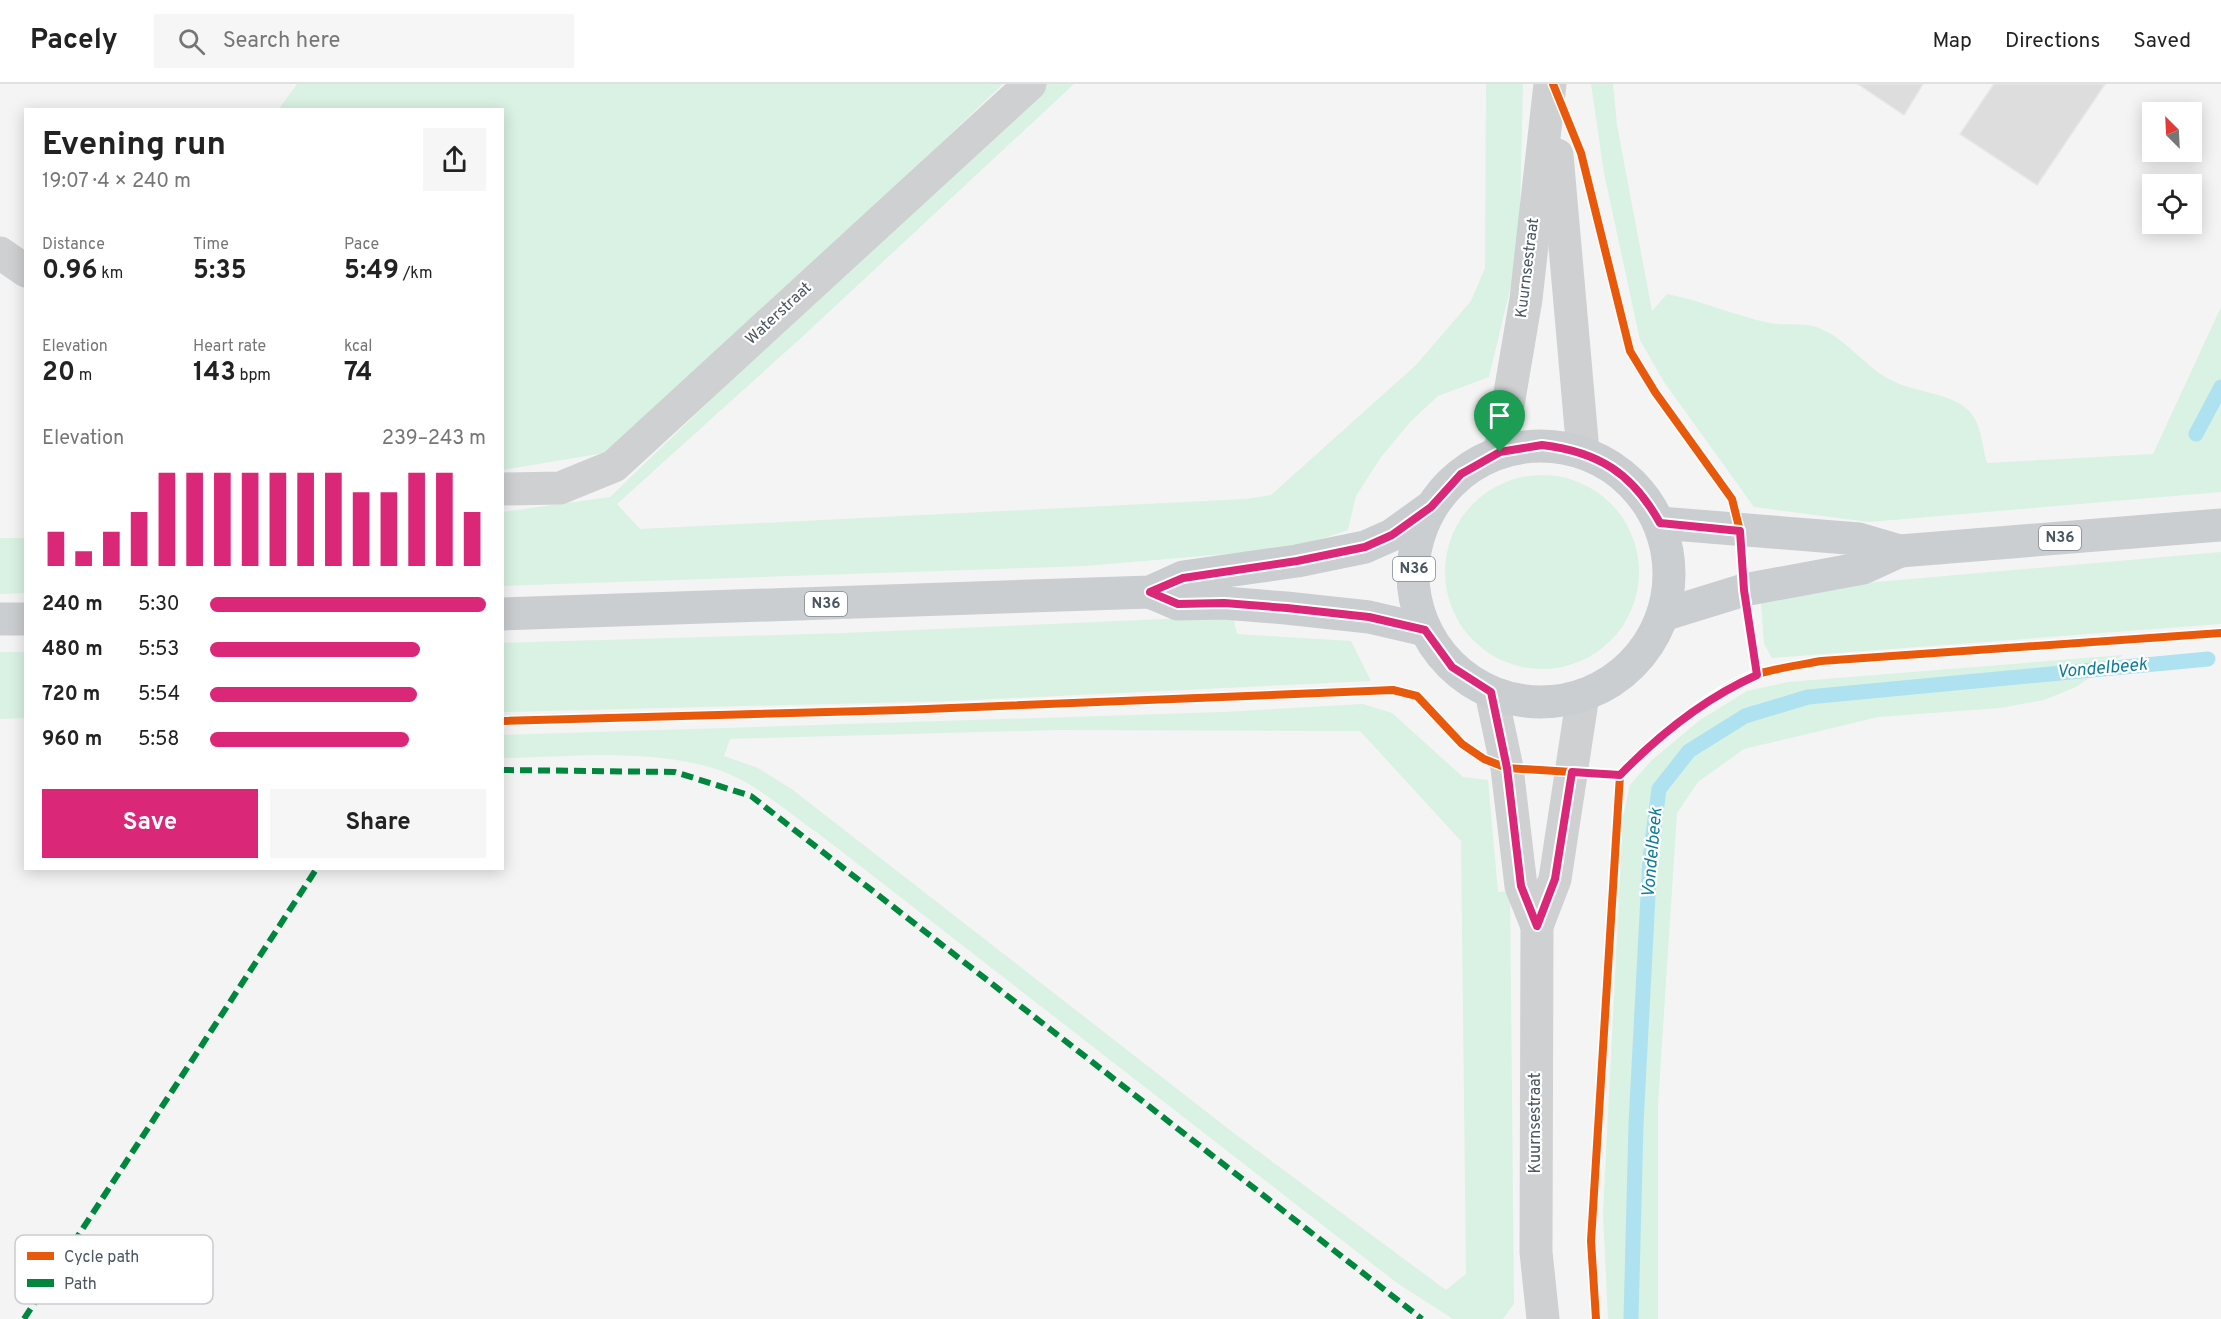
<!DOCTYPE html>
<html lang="en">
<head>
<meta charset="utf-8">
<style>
  :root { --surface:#fff; --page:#f6f6f6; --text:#222; --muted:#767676; --line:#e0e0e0; --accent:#db2777 }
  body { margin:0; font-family:Overpass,sans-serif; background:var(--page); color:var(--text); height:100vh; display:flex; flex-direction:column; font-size:22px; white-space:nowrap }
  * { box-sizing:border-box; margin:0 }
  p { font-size:20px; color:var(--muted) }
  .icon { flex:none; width:33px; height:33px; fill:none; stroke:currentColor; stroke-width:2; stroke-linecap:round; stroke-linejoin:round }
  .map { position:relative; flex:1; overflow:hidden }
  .side { position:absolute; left:24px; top:24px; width:480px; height:762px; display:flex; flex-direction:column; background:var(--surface); border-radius:0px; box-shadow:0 3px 15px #0003 }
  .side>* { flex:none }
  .needle { width:39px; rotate:336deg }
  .buttons { position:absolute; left:2142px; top:18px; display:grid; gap:12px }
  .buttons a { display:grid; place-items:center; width:60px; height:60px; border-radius:0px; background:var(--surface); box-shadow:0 3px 15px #0003; font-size:30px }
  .pin { position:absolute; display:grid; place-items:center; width:51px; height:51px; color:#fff; margin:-62px -26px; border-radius:50% 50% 50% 0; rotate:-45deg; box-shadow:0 0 6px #0007 }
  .pin .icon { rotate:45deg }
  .round { display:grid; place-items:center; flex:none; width:63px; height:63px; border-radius:0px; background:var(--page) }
  .overview { display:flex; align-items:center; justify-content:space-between; height:102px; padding:0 18px }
  h1 { font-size:33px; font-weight:700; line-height:45px }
  .figures { display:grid; grid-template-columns:repeat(3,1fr); gap:9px; height:102px; padding:6px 18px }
  .figures div { display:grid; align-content:center }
  .figures b { font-size:26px; font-weight:700 }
  .figures small { font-size:16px; font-weight:400 }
  .figures p { font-size:16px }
  .chart { height:168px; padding:12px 18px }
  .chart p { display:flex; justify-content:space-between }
  .chart svg { width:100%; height:108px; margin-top:6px; stroke:var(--accent); stroke-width:6 }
  .primary-button { display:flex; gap:12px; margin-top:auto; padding:12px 18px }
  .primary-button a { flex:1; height:69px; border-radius:0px; background:var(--accent); color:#fff; font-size:24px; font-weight:700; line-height:69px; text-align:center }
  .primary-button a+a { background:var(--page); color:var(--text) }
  ul { padding:0 18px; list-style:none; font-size:20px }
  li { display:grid; grid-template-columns:96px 72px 1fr; align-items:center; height:45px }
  li i { height:15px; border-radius:8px; background:var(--accent) }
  header { display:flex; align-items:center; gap:36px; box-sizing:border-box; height:84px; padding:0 30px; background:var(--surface); border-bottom:2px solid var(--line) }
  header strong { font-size:28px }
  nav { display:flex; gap:33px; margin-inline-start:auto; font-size:21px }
  .search { width:420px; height:54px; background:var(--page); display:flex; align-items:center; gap:15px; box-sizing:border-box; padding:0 21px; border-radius:0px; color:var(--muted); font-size:22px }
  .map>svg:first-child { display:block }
</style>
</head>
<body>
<header>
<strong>Pacely</strong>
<div class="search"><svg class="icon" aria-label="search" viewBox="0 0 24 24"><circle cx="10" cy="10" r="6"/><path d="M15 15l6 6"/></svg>Search here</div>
<nav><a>Map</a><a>Directions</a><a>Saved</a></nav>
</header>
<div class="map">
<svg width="2221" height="1235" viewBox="0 0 2221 1235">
  <rect width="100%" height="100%" fill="#f4f4f4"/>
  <!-- green -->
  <g fill="#d9f2e3" fill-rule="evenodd">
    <polygon points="297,0 1003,0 670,317 604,369 502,386 502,26 278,26"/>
    <polygon points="1046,0 1074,0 802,253 617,420 640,445 1246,415 1271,411 1416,281 1471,217 1485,184 1486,0 1523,0 1519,168 1489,293 1438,312 1411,337 1381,373 1356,412 1348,446 1294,464 1085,482 503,502 502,428 610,413 918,116"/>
    <path d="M 1591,0 L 1613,0 L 1617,41 L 1652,227 L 1667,210 C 1702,217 1734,231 1769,239 C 1784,242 1804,238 1819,244 C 1849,256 1866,285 1893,297 C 1916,309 1950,308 1969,327 C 1982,340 1982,363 1987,379 L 2153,370 L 2221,223 L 2221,408 L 1869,438 L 1754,423 L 1664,298 L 1640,256 L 1604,89 Z"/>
    <circle cx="1542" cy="488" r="97"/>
    <polygon points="0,454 25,454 25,509 0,510"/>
    <polygon points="2221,468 2221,540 1772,574 1764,560 1761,519 1876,498"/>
    <polygon points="1233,532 1237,550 1351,557 1371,597 952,617 503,628 502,559 844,549"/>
    <polygon points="0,568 25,568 25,634 0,635"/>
    <polygon points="2123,571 2076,603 2044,616 2000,624 1878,633 1744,665 1698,698 1677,729 1658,1020 1658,1235 1608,1235 1603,1130 1623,733 1630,701 1652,676 1700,636 1747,607 1788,598"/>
    <path d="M 1363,620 L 1392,629 L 1463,693 L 1488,696 L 1498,808 L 1510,807 L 1514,1220 L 1503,1235 L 1453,1235 L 1397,1199 L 823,753 C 799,736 775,716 749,700 C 682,660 578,673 503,674 L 502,651 L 1224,628 ZM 1058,646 L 1360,647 L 1461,757 L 1466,1190 L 1446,1206 L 1235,1050 L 793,706 L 758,684 L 724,672 L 730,655 Z"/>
  </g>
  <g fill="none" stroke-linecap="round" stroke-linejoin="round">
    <!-- stream -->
    <g stroke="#aee2f0" stroke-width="15">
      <polyline points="2196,350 2221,303"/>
      <polyline points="1631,1235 1636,1040 1650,774 1659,705 1689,667 1745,632 1808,613 2208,575"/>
    </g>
  </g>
  <!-- building -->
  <g fill="#ddddde" stroke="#e5e6e7" stroke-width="1.5">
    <polygon points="1858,0 1923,0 1904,31"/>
    <polygon points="1994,0 2105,0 2037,101 1960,50"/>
  </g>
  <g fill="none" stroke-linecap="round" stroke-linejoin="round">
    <!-- minor -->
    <g stroke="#ced0d2" stroke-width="33">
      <polyline points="1557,71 1583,368"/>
      <polyline points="0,169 26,187"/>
      <polyline points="1500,368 1526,215 1550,0"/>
      <polyline points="502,405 560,404 614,382 1030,0"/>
    </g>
    <!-- tertiary -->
    <g stroke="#ced0d2" stroke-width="33">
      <polyline points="1491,608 1507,684 1521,802 1537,842"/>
      <polyline points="1543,1235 1536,1168 1537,842 1555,795 1583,611"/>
    </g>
    <!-- primary -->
    <g stroke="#caced1" stroke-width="33">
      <circle cx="1541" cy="490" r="128"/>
      <polyline points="1660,439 1859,455 1900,467 2221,441"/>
      <polyline points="1150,508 1178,520 1224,519 1286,524 1369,533 1425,546"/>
      <polyline points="502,530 1150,508 1183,493 1297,477 1365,463 1392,451 1431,423"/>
      <polyline points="1663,531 1744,506 1863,484 1900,467"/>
      <polyline points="0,535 26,535"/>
    </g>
    <!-- quiet -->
    <g stroke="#00873e" stroke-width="6" stroke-dasharray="12 6" stroke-linecap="butt">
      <polyline points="502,686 675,688 751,712 1422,1235"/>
      <polyline points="24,1235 317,784"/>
    </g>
    <defs>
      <g id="cycleway">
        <polyline points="1553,0 1581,69 1630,267 1655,308 1732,415 1740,447 1744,506 1757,591"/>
        <polyline points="502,637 902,626 1393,606 1417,612 1462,660 1484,675 1507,684 1620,691"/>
        <path d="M 1596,1235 L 1591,1157 L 1620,691 C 1652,659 1714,604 1757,590 C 1778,584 1800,581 1821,577 L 2221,549"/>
      </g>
    </defs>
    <!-- cycleway casing -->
    <use href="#cycleway" stroke="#fff" stroke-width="11"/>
    <!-- cycleway -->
    <use href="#cycleway" stroke="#e8590c" stroke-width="8"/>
  </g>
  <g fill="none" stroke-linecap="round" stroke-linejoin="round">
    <defs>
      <path id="route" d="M 1542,361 C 1599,368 1632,389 1660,439 L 1740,447 L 1744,506 L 1757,591 C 1705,614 1659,651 1620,691 L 1572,688 L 1555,795 L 1537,842 L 1521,802 L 1507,684 L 1491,608 L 1452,583 L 1425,546 L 1369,533 L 1287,524 L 1224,519 L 1178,520 L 1150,508 L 1183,494 L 1297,477 L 1365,463 L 1392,451 L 1431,423 L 1461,390 L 1500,368 Z"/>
    </defs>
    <!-- route casing -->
    <use href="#route" stroke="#fff" stroke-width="12"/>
    <!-- route -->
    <use href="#route" stroke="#db2777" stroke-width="8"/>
  </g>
  <g text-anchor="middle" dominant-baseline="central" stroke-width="4.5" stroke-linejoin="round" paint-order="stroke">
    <!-- shield labels -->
    <g fill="#fff" stroke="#808990" stroke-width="1.5">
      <rect x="2039" y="442" width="42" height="24" rx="4.5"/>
      <rect x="1393" y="473" width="42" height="24" rx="4.5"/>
      <rect x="805" y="508" width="42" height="24" rx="4.5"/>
    </g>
    <g font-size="15" font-weight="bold" fill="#4a5661">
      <text x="2060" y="454">N36</text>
      <text x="1414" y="485">N36</text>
      <text x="826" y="520">N36</text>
    </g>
    <!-- street labels -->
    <g font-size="16" fill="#4a5661" stroke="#fff">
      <text transform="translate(1528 184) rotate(-83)">Kuurnsestraat</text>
      <text transform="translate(779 230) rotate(-43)">Waterstraat</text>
      <text transform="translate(1536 1039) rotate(-90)">Kuurnsestraat</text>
    </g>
    <!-- water labels -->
    <g font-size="18" font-style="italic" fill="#0c7c9b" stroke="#fff">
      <text transform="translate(2102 585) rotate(-5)">Vondelbeek</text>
      <text transform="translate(1653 769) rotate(-85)">Vondelbeek</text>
    </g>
  </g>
  <!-- legend -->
  <rect x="15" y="1151" width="198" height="69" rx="9" fill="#fff" stroke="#c9ccd0" stroke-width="1.5"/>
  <rect x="27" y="1168" width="27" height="8" fill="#e8590c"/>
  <rect x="27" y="1195" width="27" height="8" fill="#00873e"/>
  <g font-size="16" fill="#4a5661">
    <text x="64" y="1178">Cycle path</text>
    <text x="64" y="1205">Path</text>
  </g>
</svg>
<div class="buttons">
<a><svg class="needle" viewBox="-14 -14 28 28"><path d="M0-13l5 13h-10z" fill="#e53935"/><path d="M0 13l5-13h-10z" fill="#767676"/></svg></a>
<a><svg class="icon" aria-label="locate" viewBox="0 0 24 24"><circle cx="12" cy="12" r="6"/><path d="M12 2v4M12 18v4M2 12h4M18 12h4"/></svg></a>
</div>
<div class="pin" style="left:1500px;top:368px;background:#1e9e55"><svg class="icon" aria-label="arrive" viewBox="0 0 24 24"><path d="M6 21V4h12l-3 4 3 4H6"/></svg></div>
<section class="side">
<div class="overview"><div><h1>Evening run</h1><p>19:07 · 4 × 240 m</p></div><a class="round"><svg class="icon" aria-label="share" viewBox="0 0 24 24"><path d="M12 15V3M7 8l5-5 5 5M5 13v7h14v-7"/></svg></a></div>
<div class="figures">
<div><p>Distance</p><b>0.96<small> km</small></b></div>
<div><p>Time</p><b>5:35</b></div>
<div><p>Pace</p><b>5:49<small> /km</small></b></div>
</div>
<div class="figures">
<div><p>Elevation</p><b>20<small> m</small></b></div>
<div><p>Heart rate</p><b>143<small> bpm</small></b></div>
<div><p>kcal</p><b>74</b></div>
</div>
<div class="chart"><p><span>Elevation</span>239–243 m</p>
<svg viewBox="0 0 160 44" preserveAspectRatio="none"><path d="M5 44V30M15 44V38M25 44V30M35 44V22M45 44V6M55 44V6M65 44V6M75 44V6M85 44V6M95 44V6M105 44V6M115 44V14M125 44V14M135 44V6M145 44V6M155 44V22"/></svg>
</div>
<ul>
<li><b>240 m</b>5:30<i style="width:100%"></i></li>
<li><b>480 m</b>5:53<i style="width:76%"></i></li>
<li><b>720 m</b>5:54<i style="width:75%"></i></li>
<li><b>960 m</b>5:58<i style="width:72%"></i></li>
</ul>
<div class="primary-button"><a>Save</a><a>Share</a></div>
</section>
</div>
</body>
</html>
